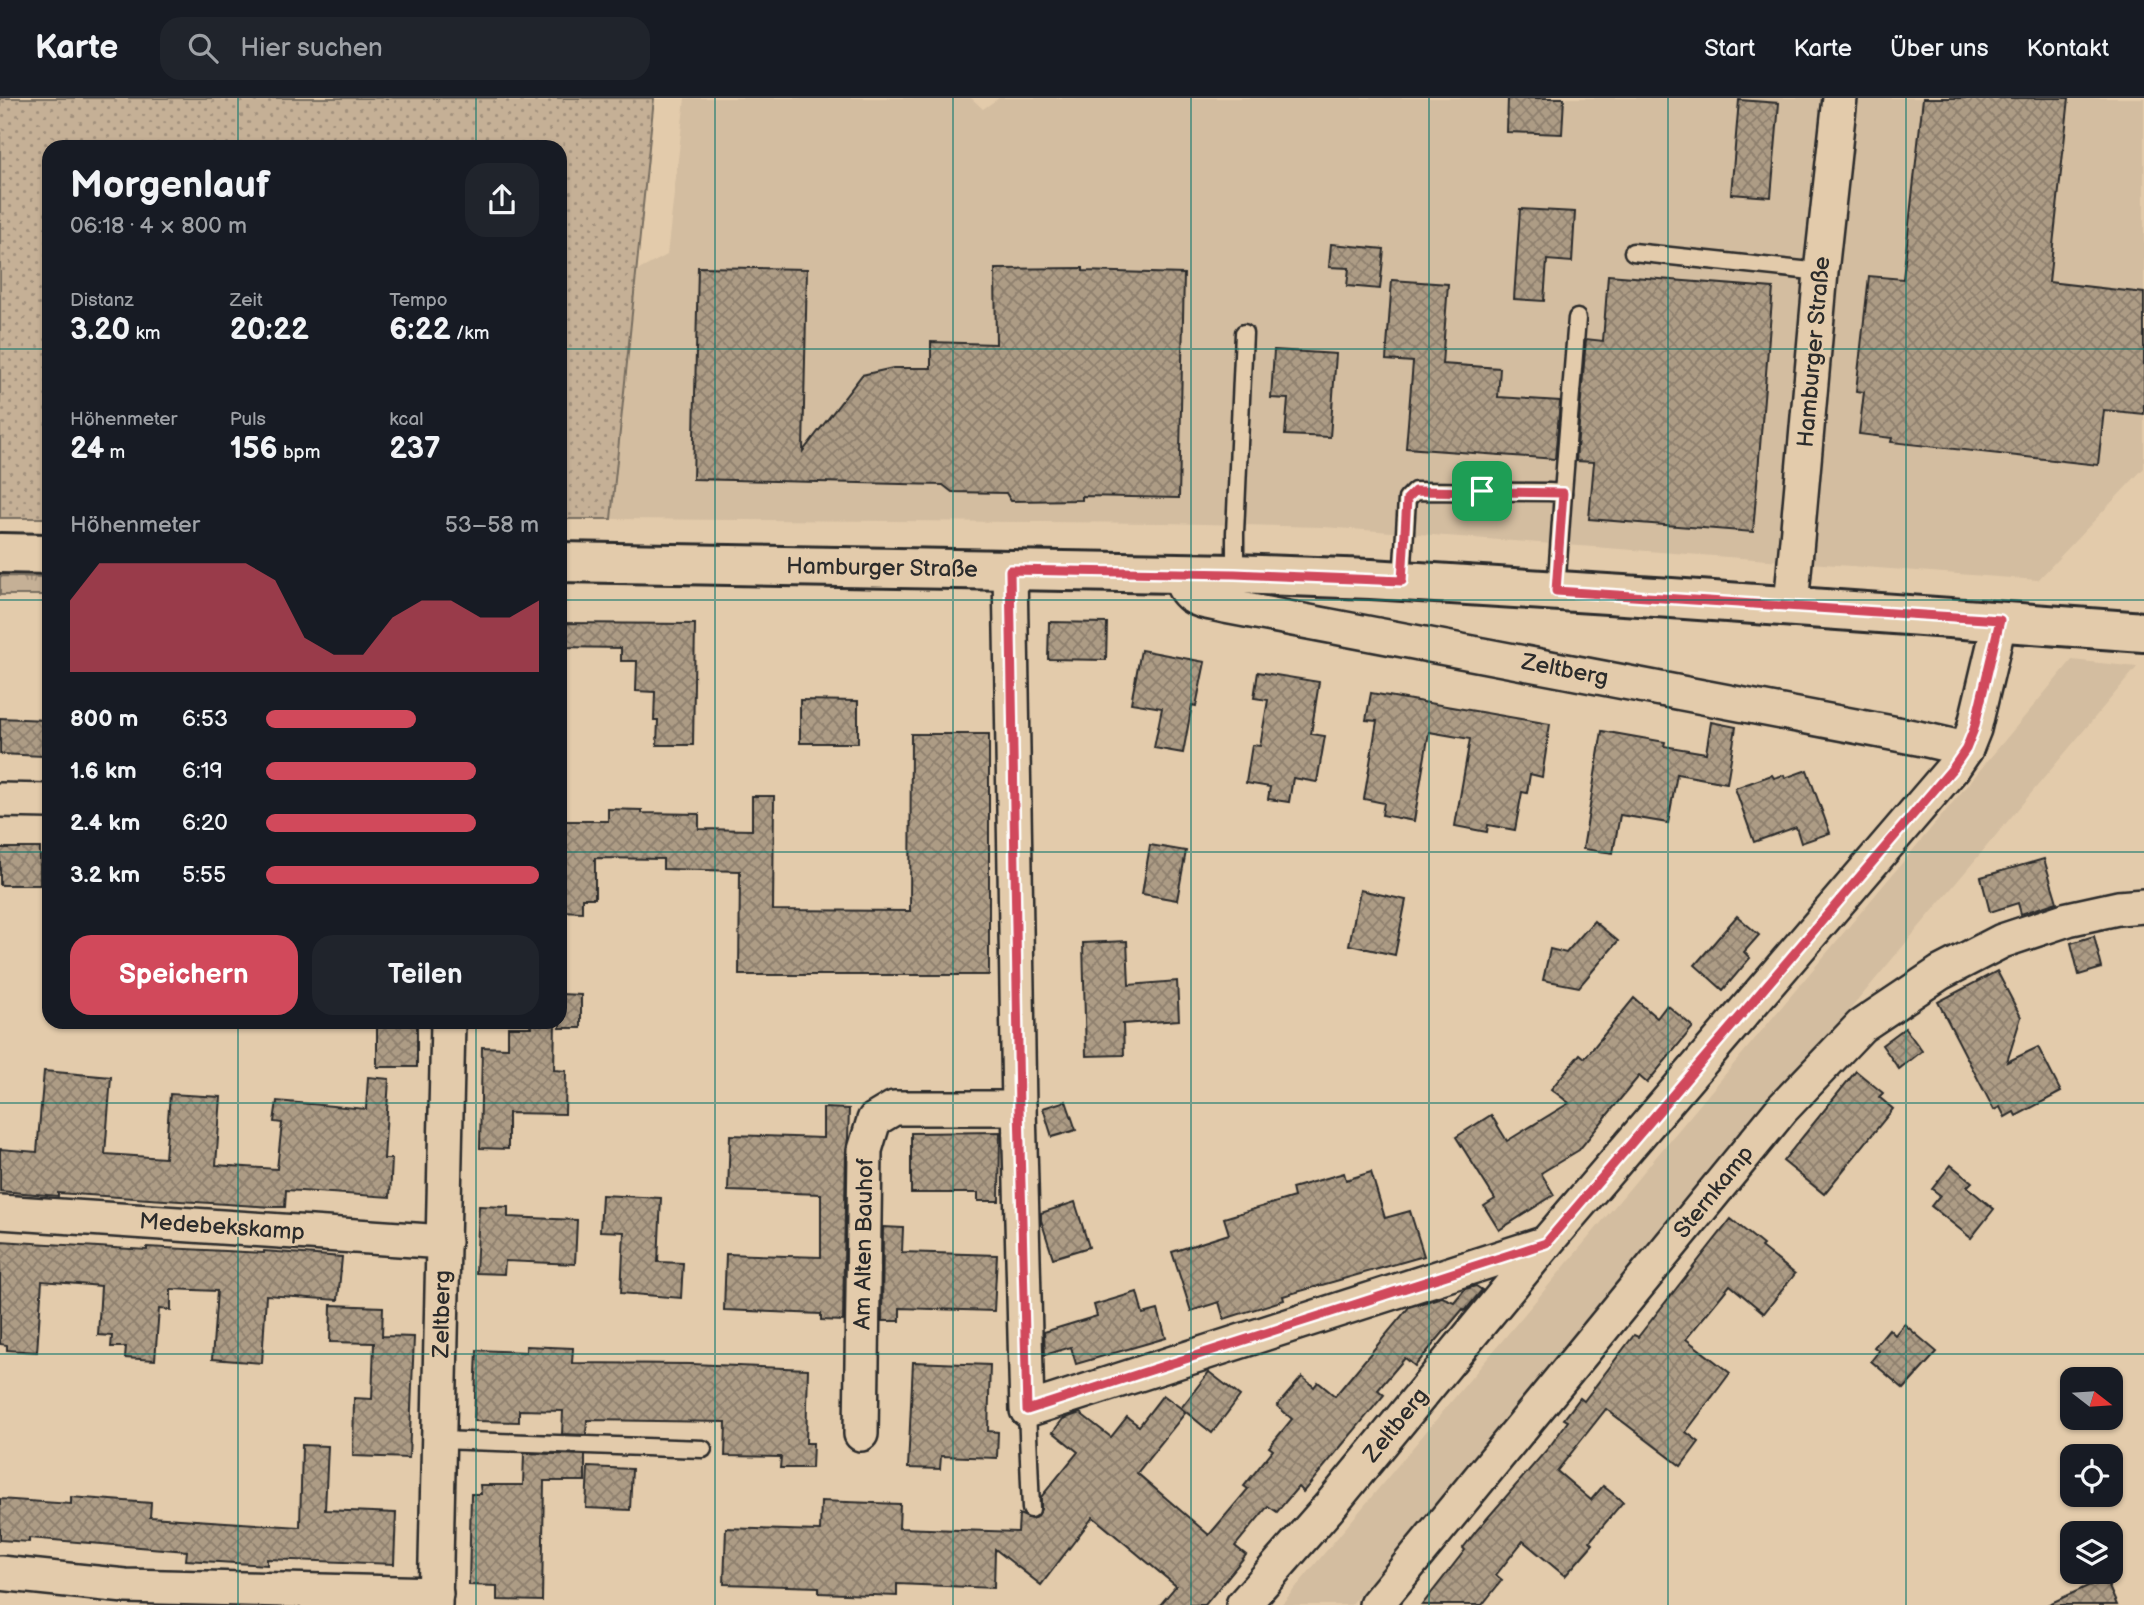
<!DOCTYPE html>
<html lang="de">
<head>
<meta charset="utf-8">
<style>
  :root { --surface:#171b24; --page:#20242c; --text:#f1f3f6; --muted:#9ea1a6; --line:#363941; --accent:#d1495b }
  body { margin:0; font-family:"Balsamiq Sans",sans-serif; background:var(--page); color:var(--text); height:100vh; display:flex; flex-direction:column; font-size:26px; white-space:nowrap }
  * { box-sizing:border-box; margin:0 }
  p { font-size:23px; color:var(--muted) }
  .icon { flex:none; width:38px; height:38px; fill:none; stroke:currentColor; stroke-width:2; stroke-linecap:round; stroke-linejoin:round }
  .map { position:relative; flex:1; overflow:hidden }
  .drawer { position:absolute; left:42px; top:42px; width:525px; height:889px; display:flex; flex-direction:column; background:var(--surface); border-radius:21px; box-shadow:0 2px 5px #0004 }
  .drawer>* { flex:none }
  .needle { width:46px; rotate:107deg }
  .buttons { position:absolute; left:2060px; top:1269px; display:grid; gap:14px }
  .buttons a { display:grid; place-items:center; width:63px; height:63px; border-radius:14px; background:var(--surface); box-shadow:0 2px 5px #0004; font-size:35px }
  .pin { position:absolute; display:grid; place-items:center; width:60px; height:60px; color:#fff; margin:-30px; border-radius:14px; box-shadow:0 4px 10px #0006 }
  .round { display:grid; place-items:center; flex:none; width:74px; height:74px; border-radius:21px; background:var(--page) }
  .summary { display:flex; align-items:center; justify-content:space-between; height:119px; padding:0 28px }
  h1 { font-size:38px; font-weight:600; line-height:52px }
  .stats { display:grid; grid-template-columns:repeat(3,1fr); gap:10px; height:119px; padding:7px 28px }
  .stats div { display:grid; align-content:center }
  .stats b { font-size:30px; font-weight:600 }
  .stats small { font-size:19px; font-weight:400 }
  .stats p { font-size:19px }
  .chart { height:196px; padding:14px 28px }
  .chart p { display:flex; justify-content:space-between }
  .chart svg { width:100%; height:126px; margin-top:7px; fill:var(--accent); opacity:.7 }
  .primary-button { display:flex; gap:14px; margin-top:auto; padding:14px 28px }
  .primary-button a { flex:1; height:80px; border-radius:21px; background:var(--accent); color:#fff; font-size:28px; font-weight:600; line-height:80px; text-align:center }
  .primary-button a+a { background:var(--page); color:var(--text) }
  ul { padding:0 28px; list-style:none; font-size:23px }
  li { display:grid; grid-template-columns:112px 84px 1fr; align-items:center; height:52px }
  li i { height:18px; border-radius:9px; background:var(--accent) }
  header { display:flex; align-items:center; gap:42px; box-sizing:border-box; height:98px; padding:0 35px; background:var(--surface); border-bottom:2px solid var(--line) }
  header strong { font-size:33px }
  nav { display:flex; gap:38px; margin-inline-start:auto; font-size:24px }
  .search { width:490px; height:63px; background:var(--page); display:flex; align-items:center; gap:18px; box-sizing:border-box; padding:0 24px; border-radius:21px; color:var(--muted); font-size:26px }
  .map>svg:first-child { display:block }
</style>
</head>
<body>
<header>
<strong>Karte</strong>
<div class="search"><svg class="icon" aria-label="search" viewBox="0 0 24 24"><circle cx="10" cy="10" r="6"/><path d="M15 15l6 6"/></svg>Hier suchen</div>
<nav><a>Start</a><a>Karte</a><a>Über uns</a><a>Kontakt</a></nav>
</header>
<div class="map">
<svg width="2144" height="1507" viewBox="0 0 2144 1507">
  <defs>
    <pattern id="grass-tufts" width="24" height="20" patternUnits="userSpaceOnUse" patternTransform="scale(1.75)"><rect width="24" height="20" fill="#c5b096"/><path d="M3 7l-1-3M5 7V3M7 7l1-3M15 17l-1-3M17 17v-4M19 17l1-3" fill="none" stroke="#a08f7b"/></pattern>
    <pattern id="garden-dots" width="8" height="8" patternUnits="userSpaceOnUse" patternTransform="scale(1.75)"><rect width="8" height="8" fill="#c5b096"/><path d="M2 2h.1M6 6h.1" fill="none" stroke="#a08f7b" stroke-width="1.8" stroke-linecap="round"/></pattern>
    <pattern id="building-cross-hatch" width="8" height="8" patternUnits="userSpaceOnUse" patternTransform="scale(1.75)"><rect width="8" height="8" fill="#ad9c85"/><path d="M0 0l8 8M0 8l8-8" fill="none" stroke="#8d7f6d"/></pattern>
  </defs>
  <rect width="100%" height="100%" fill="#e3cbab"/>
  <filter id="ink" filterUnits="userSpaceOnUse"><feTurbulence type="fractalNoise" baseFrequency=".0143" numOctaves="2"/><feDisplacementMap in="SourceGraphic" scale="14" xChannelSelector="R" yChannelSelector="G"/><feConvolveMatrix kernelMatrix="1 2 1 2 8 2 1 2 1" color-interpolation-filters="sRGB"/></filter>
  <g filter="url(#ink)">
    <!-- built -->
    <g fill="#d3bda0">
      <polygon points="685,0 971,0 983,11 999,0 2144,0 2144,370 2038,482 1324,429 1165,425 611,421 637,173 667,157"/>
      <polygon points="2072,562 2137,569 1351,1507 1281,1507"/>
    </g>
    <!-- grass -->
    <polygon fill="url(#grass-tufts)" stroke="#786e60" stroke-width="2" points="0,478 49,479 49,497 0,497"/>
    <!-- garden -->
    <polygon fill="url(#garden-dots)" stroke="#786e60" stroke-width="2" points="0,0 654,0 611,421 560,421 560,49 49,49 49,420 0,420"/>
    <!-- building -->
    <g fill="url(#building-cross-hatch)" stroke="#2b2b2b" stroke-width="2">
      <polygon points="1508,0 1564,0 1562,36 1507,34"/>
      <polygon points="1923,0 2069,0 2049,184 2144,195 2144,316 2104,312 2098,367 1891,344 1892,340 1859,336 1864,294 1856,293 1869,178 1903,181"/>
      <polygon points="1739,2 1779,5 1771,99 1731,96"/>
      <polygon points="1520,111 1575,114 1572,164 1547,162 1544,203 1514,201"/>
      <polygon points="1331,146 1384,151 1380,191 1347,188 1349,170 1329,169"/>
      <polygon points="698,169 807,171 803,353 862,277 893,270 931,270 931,244 996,246 995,171 1083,170 1083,173 1184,176 1179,400 1082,398 1082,402 1011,403 1006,395 952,394 943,387 693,381"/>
      <polygon points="1608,177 1773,190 1753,434 1589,421 1594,364 1576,363 1586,241 1603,243"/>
      <polygon points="1392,182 1448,186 1442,266 1500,270 1498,299 1560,303 1555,361 1406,350 1413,264 1386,262"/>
      <polygon points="1274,252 1336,256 1330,339 1285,337 1288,301 1271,300"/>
      <polygon points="1049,524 1107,525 1106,562 1048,561"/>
      <polygon points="560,525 695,526 693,647 657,647 658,622 654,622 655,594 636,593 637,563 621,563 621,550 560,549"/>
      <polygon points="1141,552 1205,564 1196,608 1192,607 1183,655 1154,650 1162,610 1131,605"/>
      <polygon points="1258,574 1319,584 1311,636 1325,638 1317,684 1293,680 1289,704 1268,701 1270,689 1246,685 1252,647 1260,648 1268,602 1254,600"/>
      <polygon points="1371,595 1550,626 1542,679 1530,676 1527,695 1522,694 1515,732 1488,727 1487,734 1455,728 1470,641 1429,634 1414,723 1382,717 1384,705 1364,701 1377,623 1366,622"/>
      <polygon points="800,602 858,603 858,645 800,645"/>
      <polygon points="0,620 45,622 43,658 0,656"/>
      <polygon points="1711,624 1736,629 1727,685 1677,676 1668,725 1620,717 1613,755 1583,751 1602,633 1665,644 1664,648 1706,655"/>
      <polygon points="911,636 989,636 989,877 739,877 740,773 663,771 663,761 595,760 595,800 582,800 582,814 560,813 560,723 608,723 608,711 642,712 642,715 699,716 699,731 752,732 752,698 774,698 773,812 910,813"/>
      <polygon points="1807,672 1830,735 1801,745 1796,729 1754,744 1735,690 1772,677 1774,680 1784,677 1785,680"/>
      <polygon points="1150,747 1186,753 1177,802 1142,796"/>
      <rect x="0" y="750" width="40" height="37"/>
      <polygon points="2044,761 2057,804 2021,816 2018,805 1990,814 1981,779"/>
      <polygon points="1360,792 1406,802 1395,857 1349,847"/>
      <polygon points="1737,818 1759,837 1744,854 1750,860 1723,892 1695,867"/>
      <polygon points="1594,823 1618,843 1579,889 1543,882 1550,851 1566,855"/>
      <polygon points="2094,838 2102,870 2079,877 2071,845"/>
      <polygon points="1127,843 1129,887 1177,883 1179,922 1123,926 1124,957 1086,958 1083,845"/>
      <polygon points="1997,873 2021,919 2007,964 2038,949 2061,994 2016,1018 2014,1014 2005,1019 2000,1009 1994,1012 1938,904"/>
      <polygon points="560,896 581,897 581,930 560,930"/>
      <polygon points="1634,900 1657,920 1667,907 1693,929 1647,985 1639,978 1579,1052 1541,1075 1554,1097 1499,1132 1484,1108 1495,1101 1456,1039 1491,1017 1507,1043 1569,1005 1551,991 1580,956 1585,960"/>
      <rect x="377" y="924" width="40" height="45"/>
      <polygon points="532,924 555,924 554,972 566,973 565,1016 508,1015 508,1051 480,1050 482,949 508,950 508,929 532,929"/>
      <polygon points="1905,930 1922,953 1899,971 1882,947"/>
      <polygon points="44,973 111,979 105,1056 165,1060 170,996 221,999 216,1067 277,1071 282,1025 274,1024 277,1003 366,1011 368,979 389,981 384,1061 392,1061 390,1099 286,1092 285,1109 272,1109 58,1095 58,1098 0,1093 0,1051 37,1054"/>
      <polygon points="1856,973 1883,995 1879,999 1893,1011 1824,1096 1783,1063"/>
      <polygon points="1066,1003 1076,1032 1052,1039 1043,1010"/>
      <polygon points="823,1010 849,1011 848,1041 846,1052 843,1223 821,1222 821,1216 724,1212 726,1156 821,1159 821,1096 728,1093 730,1037 823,1040"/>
      <polygon points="1000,1034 999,1103 978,1103 978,1095 911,1095 911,1035"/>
      <polygon points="1951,1067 1972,1084 1967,1089 1994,1111 1971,1140 1931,1108 1940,1097 1932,1091"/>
      <polygon points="1371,1074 1385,1120 1410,1113 1424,1158 1283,1198 1284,1202 1224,1221 1219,1204 1191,1213 1172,1154 1229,1136 1224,1120 1294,1099 1292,1090 1344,1075 1346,1082"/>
      <polygon points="602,1097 661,1100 658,1164 683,1165 681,1200 621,1195 624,1134 600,1133"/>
      <polygon points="1075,1104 1089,1149 1053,1160 1041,1122 1041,1115"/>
      <polygon points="479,1108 508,1109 508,1119 577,1122 575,1166 505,1163 504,1176 476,1175"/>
      <polygon points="1731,1121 1763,1147 1761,1149 1795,1176 1764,1215 1730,1187 1686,1241 1730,1275 1686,1334 1699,1344 1681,1368 1606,1311 1557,1373 1591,1402 1603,1388 1623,1404 1590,1443 1593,1446 1565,1478 1523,1443 1496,1477 1502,1482 1482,1507 1422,1507 1465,1452 1463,1450 1477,1432 1550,1348 1568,1323 1564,1321 1580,1300 1584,1303 1634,1237 1638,1239"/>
      <polygon points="883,1129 903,1130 902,1154 997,1157 994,1213 900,1210 900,1223 882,1223"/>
      <polygon points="0,1143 147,1152 147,1149 264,1155 264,1153 342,1159 338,1202 266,1197 262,1265 212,1261 217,1193 171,1191 171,1212 159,1211 155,1262 125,1260 126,1249 111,1249 112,1238 98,1237 101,1188 42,1183 37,1254 7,1252 7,1247 0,1246"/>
      <polygon points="1476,1188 1482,1192 1465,1213 1463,1211 1415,1268 1405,1260 1378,1292 1384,1297 1303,1394 1298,1389 1277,1414 1268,1408 1235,1448 1246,1457 1205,1507 1160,1507 1176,1488 1093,1419 1041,1487 995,1451 994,1490 897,1486 897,1498 819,1495 819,1489 724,1486 726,1430 820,1433 821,1403 900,1406 899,1430 1018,1434 1019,1416 1031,1421 1037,1419 1041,1411 1041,1399 1078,1354 1053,1334 1063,1321 1080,1315 1111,1339 1127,1319 1139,1328 1163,1297 1186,1314 1137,1375 1209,1437 1248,1391 1244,1388 1273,1352 1269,1349 1292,1321 1277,1308 1302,1279 1314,1289 1318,1284 1335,1298 1409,1209 1442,1199 1454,1204 1465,1191"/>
      <polygon points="1137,1194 1143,1216 1158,1212 1166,1240 1076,1266 1071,1249 1045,1257 1044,1234 1097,1218 1094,1207"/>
      <polygon points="331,1207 383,1209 382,1238 414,1239 409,1360 353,1358 354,1300 372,1301 374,1245 330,1244"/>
      <polygon points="1904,1226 1937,1254 1904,1291 1871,1263 1879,1253 1874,1249 1889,1231 1895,1237"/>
      <polygon points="526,1248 573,1250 572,1265 692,1266 808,1271 806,1345 813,1345 812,1370 780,1370 781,1359 725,1358 726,1324 587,1322 586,1337 562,1336 563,1313 519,1312 519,1324 474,1323 477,1252 526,1254"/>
      <polygon points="913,1264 990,1267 988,1333 998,1334 997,1360 941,1358 940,1371 908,1370"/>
      <polygon points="1209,1274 1240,1298 1212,1335 1181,1310"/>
      <polygon points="302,1347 328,1348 325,1412 396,1415 394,1466 267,1461 267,1467 186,1462 187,1453 29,1440 29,1444 0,1442 0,1401 71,1406 71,1399 151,1405 150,1419 300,1429"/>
      <polygon points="524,1355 585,1357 585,1383 544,1383 542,1503 497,1502 497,1488 469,1487 471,1396 481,1396 480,1387 523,1387"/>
      <polygon points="588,1369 632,1371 630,1412 586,1410"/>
      <polygon points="2105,1480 2117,1507 2047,1507"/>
    </g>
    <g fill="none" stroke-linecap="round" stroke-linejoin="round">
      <defs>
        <g id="service">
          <polyline points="1633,154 1821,174"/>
          <polyline points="1563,395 1577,220"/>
          <polyline points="1235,476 1235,435 1244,235"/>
          <polyline points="1402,483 1407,401 1415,393 1549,394 1563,395 1556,493"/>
          <polyline points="1027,1312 1031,1411"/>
          <polyline points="439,1342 703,1351"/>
        </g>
        <g id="minor">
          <polyline points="1010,472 1019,1010 1027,1312 1546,1145"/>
          <path d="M 1179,475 C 1185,504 1200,502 1225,508 L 1918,640 L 1966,651"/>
          <polyline points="1791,508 1821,174 1840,0"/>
          <polyline points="0,702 49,703"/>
          <polyline points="0,1114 444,1144"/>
          <polyline points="861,1336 865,1052 874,1022 894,1010 1019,1010"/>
          <polyline points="0,1475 125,1488 436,1496"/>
          <polyline points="435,1507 448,924"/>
          <polyline points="1243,1507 1329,1409 1546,1145 1953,670 1966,651 1974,631 2000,522"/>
          <polyline points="1376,1507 1782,1011 1861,928 1940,875 2002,843 2068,821 2118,810 2144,808"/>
        </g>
        <g id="secondary">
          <polyline points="0,455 49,456"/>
          <polyline points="560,464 1235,476 1371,481 1671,500 2144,534"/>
        </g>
      </defs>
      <!-- service casing -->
      <use href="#service" stroke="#2b2b2b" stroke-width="21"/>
      <!-- minor casing -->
      <use href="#minor" stroke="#2b2b2b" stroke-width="38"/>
      <!-- secondary casing -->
      <use href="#secondary" stroke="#2b2b2b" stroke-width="44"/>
      <!-- service -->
      <use href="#service" stroke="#e3cbab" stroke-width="16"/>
      <!-- minor -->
      <use href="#minor" stroke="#e3cbab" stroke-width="33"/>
      <!-- secondary -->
      <use href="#secondary" stroke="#e3cbab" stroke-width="38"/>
    </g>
  </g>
  <g fill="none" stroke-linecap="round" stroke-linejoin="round" filter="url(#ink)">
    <defs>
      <polygon id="route" points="1415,393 1563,395 1556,493 2000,522 1974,631 1966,651 1953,670 1546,1145 1027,1312 1019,1010 1010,472 1235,476 1402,483 1407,401"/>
    </defs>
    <!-- route casing -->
    <use href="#route" stroke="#fff" stroke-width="14"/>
    <!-- route -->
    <use href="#route" stroke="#d1495b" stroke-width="9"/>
  </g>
  <!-- grid -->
  <path fill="none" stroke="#0f766e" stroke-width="2" stroke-opacity="0.55" d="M 238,0 L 238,49M 476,0 L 476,49M 715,0 L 715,1507M 953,0 L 953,1507M 1191,0 L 1191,1507M 1429,0 L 1429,1507M 1668,0 L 1668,1507M 1906,0 L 1906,1507M 0,251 L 49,251M 560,251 L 2144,251M 0,502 L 49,502M 560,502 L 2144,502M 0,754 L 49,754M 560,754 L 2144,754M 238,924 L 238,1507M 476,924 L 476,1507M 0,1005 L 2144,1005M 0,1256 L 2144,1256"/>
  <g text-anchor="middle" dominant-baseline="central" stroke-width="5" stroke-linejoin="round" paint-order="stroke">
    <!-- street labels -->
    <g font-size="23" fill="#2b2b2b" stroke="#e3cbab">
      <text transform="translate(1814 254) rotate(-85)">Hamburger Straße</text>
      <text transform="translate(882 470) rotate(1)">Hamburger Straße</text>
      <text transform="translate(1565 572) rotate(11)">Zeltberg</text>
      <text transform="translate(1714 1094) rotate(-51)">Sternkamp</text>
      <text transform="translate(222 1129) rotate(4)">Medebekskamp</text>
      <text transform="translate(864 1146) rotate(-89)">Am Alten Bauhof</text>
      <text transform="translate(442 1216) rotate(-89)">Zeltberg</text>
      <text transform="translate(1396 1327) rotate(-51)">Zeltberg</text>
    </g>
  </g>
</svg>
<div class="buttons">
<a><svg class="needle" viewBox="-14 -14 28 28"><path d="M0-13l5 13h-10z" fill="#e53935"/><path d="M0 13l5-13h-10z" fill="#9ea1a6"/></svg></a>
<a><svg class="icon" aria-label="locate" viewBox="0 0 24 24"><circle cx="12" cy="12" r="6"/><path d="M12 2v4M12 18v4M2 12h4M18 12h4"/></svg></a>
<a><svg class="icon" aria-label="layers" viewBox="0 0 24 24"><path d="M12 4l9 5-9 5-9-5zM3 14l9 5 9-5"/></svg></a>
</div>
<div class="pin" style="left:1482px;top:393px;background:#1e9e55"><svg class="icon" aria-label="arrive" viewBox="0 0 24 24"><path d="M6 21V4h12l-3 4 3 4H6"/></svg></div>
<section class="drawer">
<div class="summary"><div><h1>Morgenlauf</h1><p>06:18 · 4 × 800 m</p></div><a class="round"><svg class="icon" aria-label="share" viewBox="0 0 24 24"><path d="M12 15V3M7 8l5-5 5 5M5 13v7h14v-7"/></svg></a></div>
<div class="stats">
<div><p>Distanz</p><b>3.20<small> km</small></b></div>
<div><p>Zeit</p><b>20:22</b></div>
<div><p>Tempo</p><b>6:22<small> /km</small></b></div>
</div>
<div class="stats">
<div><p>Höhenmeter</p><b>24<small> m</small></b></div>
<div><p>Puls</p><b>156<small> bpm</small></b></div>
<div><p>kcal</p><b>237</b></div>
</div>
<div class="chart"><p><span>Höhenmeter</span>53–58 m</p>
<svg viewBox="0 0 160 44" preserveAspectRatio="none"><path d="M0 44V19L10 6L20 6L30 6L40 6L50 6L60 6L70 12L80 32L90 38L100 38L110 25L120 19L130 19L140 25L150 25L160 19V44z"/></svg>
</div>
<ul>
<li><b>800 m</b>6:53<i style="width:55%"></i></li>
<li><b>1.6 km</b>6:19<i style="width:77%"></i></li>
<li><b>2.4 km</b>6:20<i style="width:77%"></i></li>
<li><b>3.2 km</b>5:55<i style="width:100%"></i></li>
</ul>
<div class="primary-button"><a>Speichern</a><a>Teilen</a></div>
</section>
</div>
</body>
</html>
